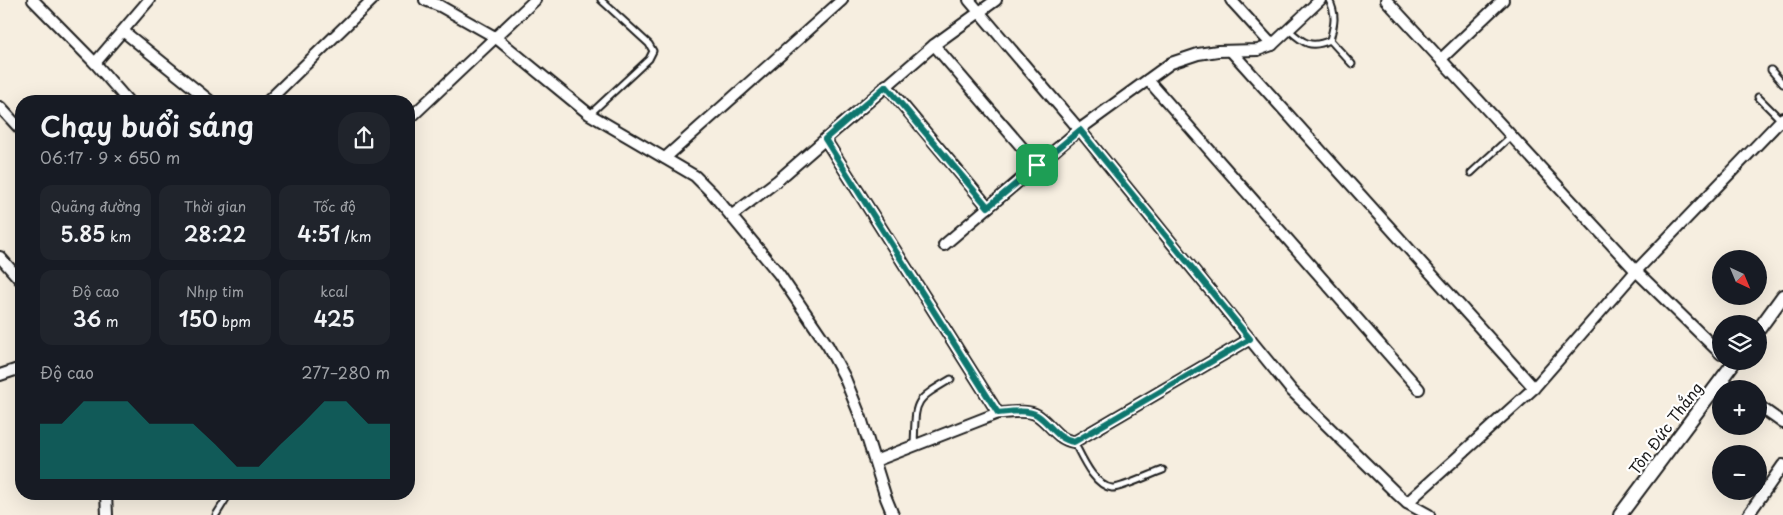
<!DOCTYPE html>
<html lang="vi">
<head>
<meta charset="utf-8">
<style>
  :root { --surface:#171b24; --page:#20242c; --text:#f1f3f6; --muted:#9ea1a6; --accent:#0f766e }
  body { margin:0; font-family:"Playpen Sans",sans-serif; background:var(--page); color:var(--text); height:100vh; display:flex; flex-direction:column; font-size:19px; white-space:nowrap }
  * { box-sizing:border-box; margin:0 }
  p { font-size:16px; color:var(--muted) }
  .icon { flex:none; width:28px; height:28px; fill:none; stroke:currentColor; stroke-width:2; stroke-linecap:round; stroke-linejoin:round }
  .map { position:relative; flex:1; overflow:hidden }
  .drawer { position:absolute; left:15px; top:95px; width:400px; height:405px; display:flex; flex-direction:column; background:var(--surface); border-radius:20px; box-shadow:0 5px 20px #0002 }
  .drawer>* { flex:none }
  .needle { width:32px; rotate:136deg }
  .fabs { position:absolute; left:1712px; top:250px; display:grid; gap:10px }
  .fabs a { display:grid; place-items:center; width:55px; height:55px; border-radius:50%; background:var(--surface); box-shadow:0 5px 20px #0002; font-size:25px }
  .pin { position:absolute; display:grid; place-items:center; width:42px; height:42px; color:#fff; margin:-21px; border-radius:10px; box-shadow:0 2px 8px #0006 }
  .round { display:grid; place-items:center; flex:none; width:52px; height:52px; border-radius:20px; background:var(--page) }
  .summary { display:flex; align-items:center; justify-content:space-between; height:85px; padding:0 25px }
  h1 { font-size:28px; font-weight:600; line-height:38px }
  .metrics { display:grid; grid-template-columns:repeat(3,1fr); gap:8px; height:85px; padding:5px 25px }
  .metrics div { display:grid; align-content:center; border-radius:12px; background:var(--page); text-align:center }
  .metrics b { font-size:21px; font-weight:600 }
  .metrics small { font-size:14px; font-weight:400 }
  .metrics p { font-size:14px }
  .chart { height:140px; padding:10px 25px }
  .chart p { display:flex; justify-content:space-between }
  .chart svg { width:100%; height:90px; margin-top:5px; fill:var(--accent); opacity:.7 }
  .map>svg:first-child { display:block }
</style>
</head>
<body>
<div class="map">
<svg width="1783" height="515" viewBox="0 0 1783 515">
  <rect width="100%" height="100%" fill="#f6eee0"/>
  <filter id="ink" filterUnits="userSpaceOnUse"><feTurbulence type="fractalNoise" baseFrequency=".02" numOctaves="2"/><feDisplacementMap in="SourceGraphic" scale="10" xChannelSelector="R" yChannelSelector="G"/><feConvolveMatrix kernelMatrix="1 2 1 2 8 2 1 2 1" color-interpolation-filters="sRGB"/></filter>
  <g filter="url(#ink)">
    <g fill="none" stroke-linecap="round" stroke-linejoin="round">
      <defs>
        <g id="service">
          <path d="M 1329,0 C 1337,15 1334,25 1330,40"/>
          <path d="M 1289,30 C 1303,43 1311,49 1330,40 L 1352,64"/>
          <polyline points="1771,70 1783,84"/>
          <polyline points="1758,97 1781,120"/>
          <polyline points="590,114 649,59 653,51 649,44 601,0"/>
          <polyline points="1471,173 1511,136"/>
          <path d="M 1074,442 C 1082,457 1094,486 1112,488 C 1120,489 1154,473 1163,470"/>
          <path d="M 914,445 C 916,400 912,402 951,379"/>
          <polyline points="216,515 229,494"/>
        </g>
        <g id="minor">
          <polyline points="33,0 95,63 128,101"/>
          <polyline points="425,0 440,6 495,37 589,114 695,176 713,194 779,274 828,346 844,376 861,418 886,498 893,515"/>
          <polyline points="969,0 1084,135 1292,391 1396,493 1407,503 1429,515"/>
          <polyline points="1231,0 1272,45"/>
          <polyline points="1386,0 1636,271 1721,354"/>
          <polyline points="123,31 210,101"/>
          <polyline points="934,45 1037,165"/>
          <polyline points="1231,51 1534,388"/>
          <polyline points="1441,59 1503,0"/>
          <polyline points="95,63 149,0"/>
          <polyline points="1148,80 1419,389"/>
          <polyline points="886,85 988,207"/>
          <polyline points="268,101 372,0"/>
          <polyline points="0,107 21,130"/>
          <polyline points="409,119 535,0"/>
          <path d="M 825,139 L 998,413 C 1009,413 1027,409 1037,415 C 1051,424 1056,439 1074,442 L 1250,339"/>
          <polyline points="665,158 842,0"/>
          <polyline points="731,216 777,181 934,45 996,0"/>
          <polyline points="944,245 1080,129 1171,63 1198,54 1218,51 1258,50 1272,45 1320,0"/>
          <polyline points="0,257 21,281"/>
          <polyline points="0,375 21,368"/>
          <polyline points="1721,380 1734,389"/>
          <polyline points="1759,406 1783,423"/>
          <polyline points="875,461 998,413"/>
          <polyline points="106,494 107,515"/>
          <polyline points="1407,503 1534,388 1636,271 1783,118"/>
          <polyline points="1748,515 1783,465"/>
        </g>
        <g id="tertiary">
          <polyline points="1759,329 1783,296"/>
          <polyline points="1620,515 1735,361"/>
        </g>
      </defs>
      <!-- service casing -->
      <use href="#service" stroke="#1c1c1c" stroke-width="9"/>
      <!-- minor casing -->
      <use href="#minor" stroke="#1c1c1c" stroke-width="14"/>
      <!-- tertiary casing -->
      <use href="#tertiary" stroke="#1c1c1c" stroke-width="16"/>
      <!-- service -->
      <use href="#service" stroke="#fff" stroke-width="5"/>
      <!-- minor -->
      <use href="#minor" stroke="#fff" stroke-width="10"/>
      <!-- tertiary -->
      <use href="#tertiary" stroke="#fff" stroke-width="12"/>
    </g>
  </g>
  <g fill="none" stroke-linecap="round" stroke-linejoin="round" filter="url(#ink)">
    <defs>
      <path id="route" d="M 886,86 L 988,207 L 1080,130 L 1250,339 L 1074,442 C 1056,439 1051,424 1037,415 C 1027,409 1009,412 998,413 L 825,139 Z"/>
    </defs>
    <!-- route casing -->
    <use href="#route" stroke="#fff" stroke-width="10"/>
    <!-- route -->
    <use href="#route" stroke="#0f766e" stroke-width="6"/>
  </g>
  <g text-anchor="middle" dominant-baseline="central" stroke-width="4.5" stroke-linejoin="round" paint-order="stroke">
    <!-- street labels -->
    <g font-size="15" fill="#1c1c1c" stroke="#fff">
      <text transform="translate(1665 428) rotate(-53)">Tôn Đức Thắng</text>
    </g>
  </g>
</svg>
<div class="fabs">
<a><svg class="needle" viewBox="-14 -14 28 28"><path d="M0-13l5 13h-10z" fill="#e53935"/><path d="M0 13l5-13h-10z" fill="#9ea1a6"/></svg></a>
<a><svg class="icon" aria-label="layers" viewBox="0 0 24 24"><path d="M12 4l9 5-9 5-9-5zM3 14l9 5 9-5"/></svg></a>
<a>+</a>
<a>−</a>
</div>
<div class="pin" style="left:1037px;top:165px;background:#1e9e55"><svg class="icon" aria-label="arrive" viewBox="0 0 24 24"><path d="M6 21V4h12l-3 4 3 4H6"/></svg></div>
<section class="drawer">
<div class="summary"><div><h1>Chạy buổi sáng</h1><p>06:17 · 9 × 650 m</p></div><a class="round"><svg class="icon" aria-label="share" viewBox="0 0 24 24"><path d="M12 15V3M7 8l5-5 5 5M5 13v7h14v-7"/></svg></a></div>
<div class="metrics">
<div><p>Quãng đường</p><b>5.85<small> km</small></b></div>
<div><p>Thời gian</p><b>28:22</b></div>
<div><p>Tốc độ</p><b>4:51<small> /km</small></b></div>
</div>
<div class="metrics">
<div><p>Độ cao</p><b>36<small> m</small></b></div>
<div><p>Nhịp tim</p><b>150<small> bpm</small></b></div>
<div><p>kcal</p><b>425</b></div>
</div>
<div class="chart"><p><span>Độ cao</span>277–280 m</p>
<svg viewBox="0 0 160 44" preserveAspectRatio="none"><path d="M0 44V17L10 17L20 6L30 6L40 6L50 17L60 17L70 17L80 27L90 38L100 38L110 27L120 17L130 6L140 6L150 17L160 17V44z"/></svg>
</div>
</section>
</div>
</body>
</html>
